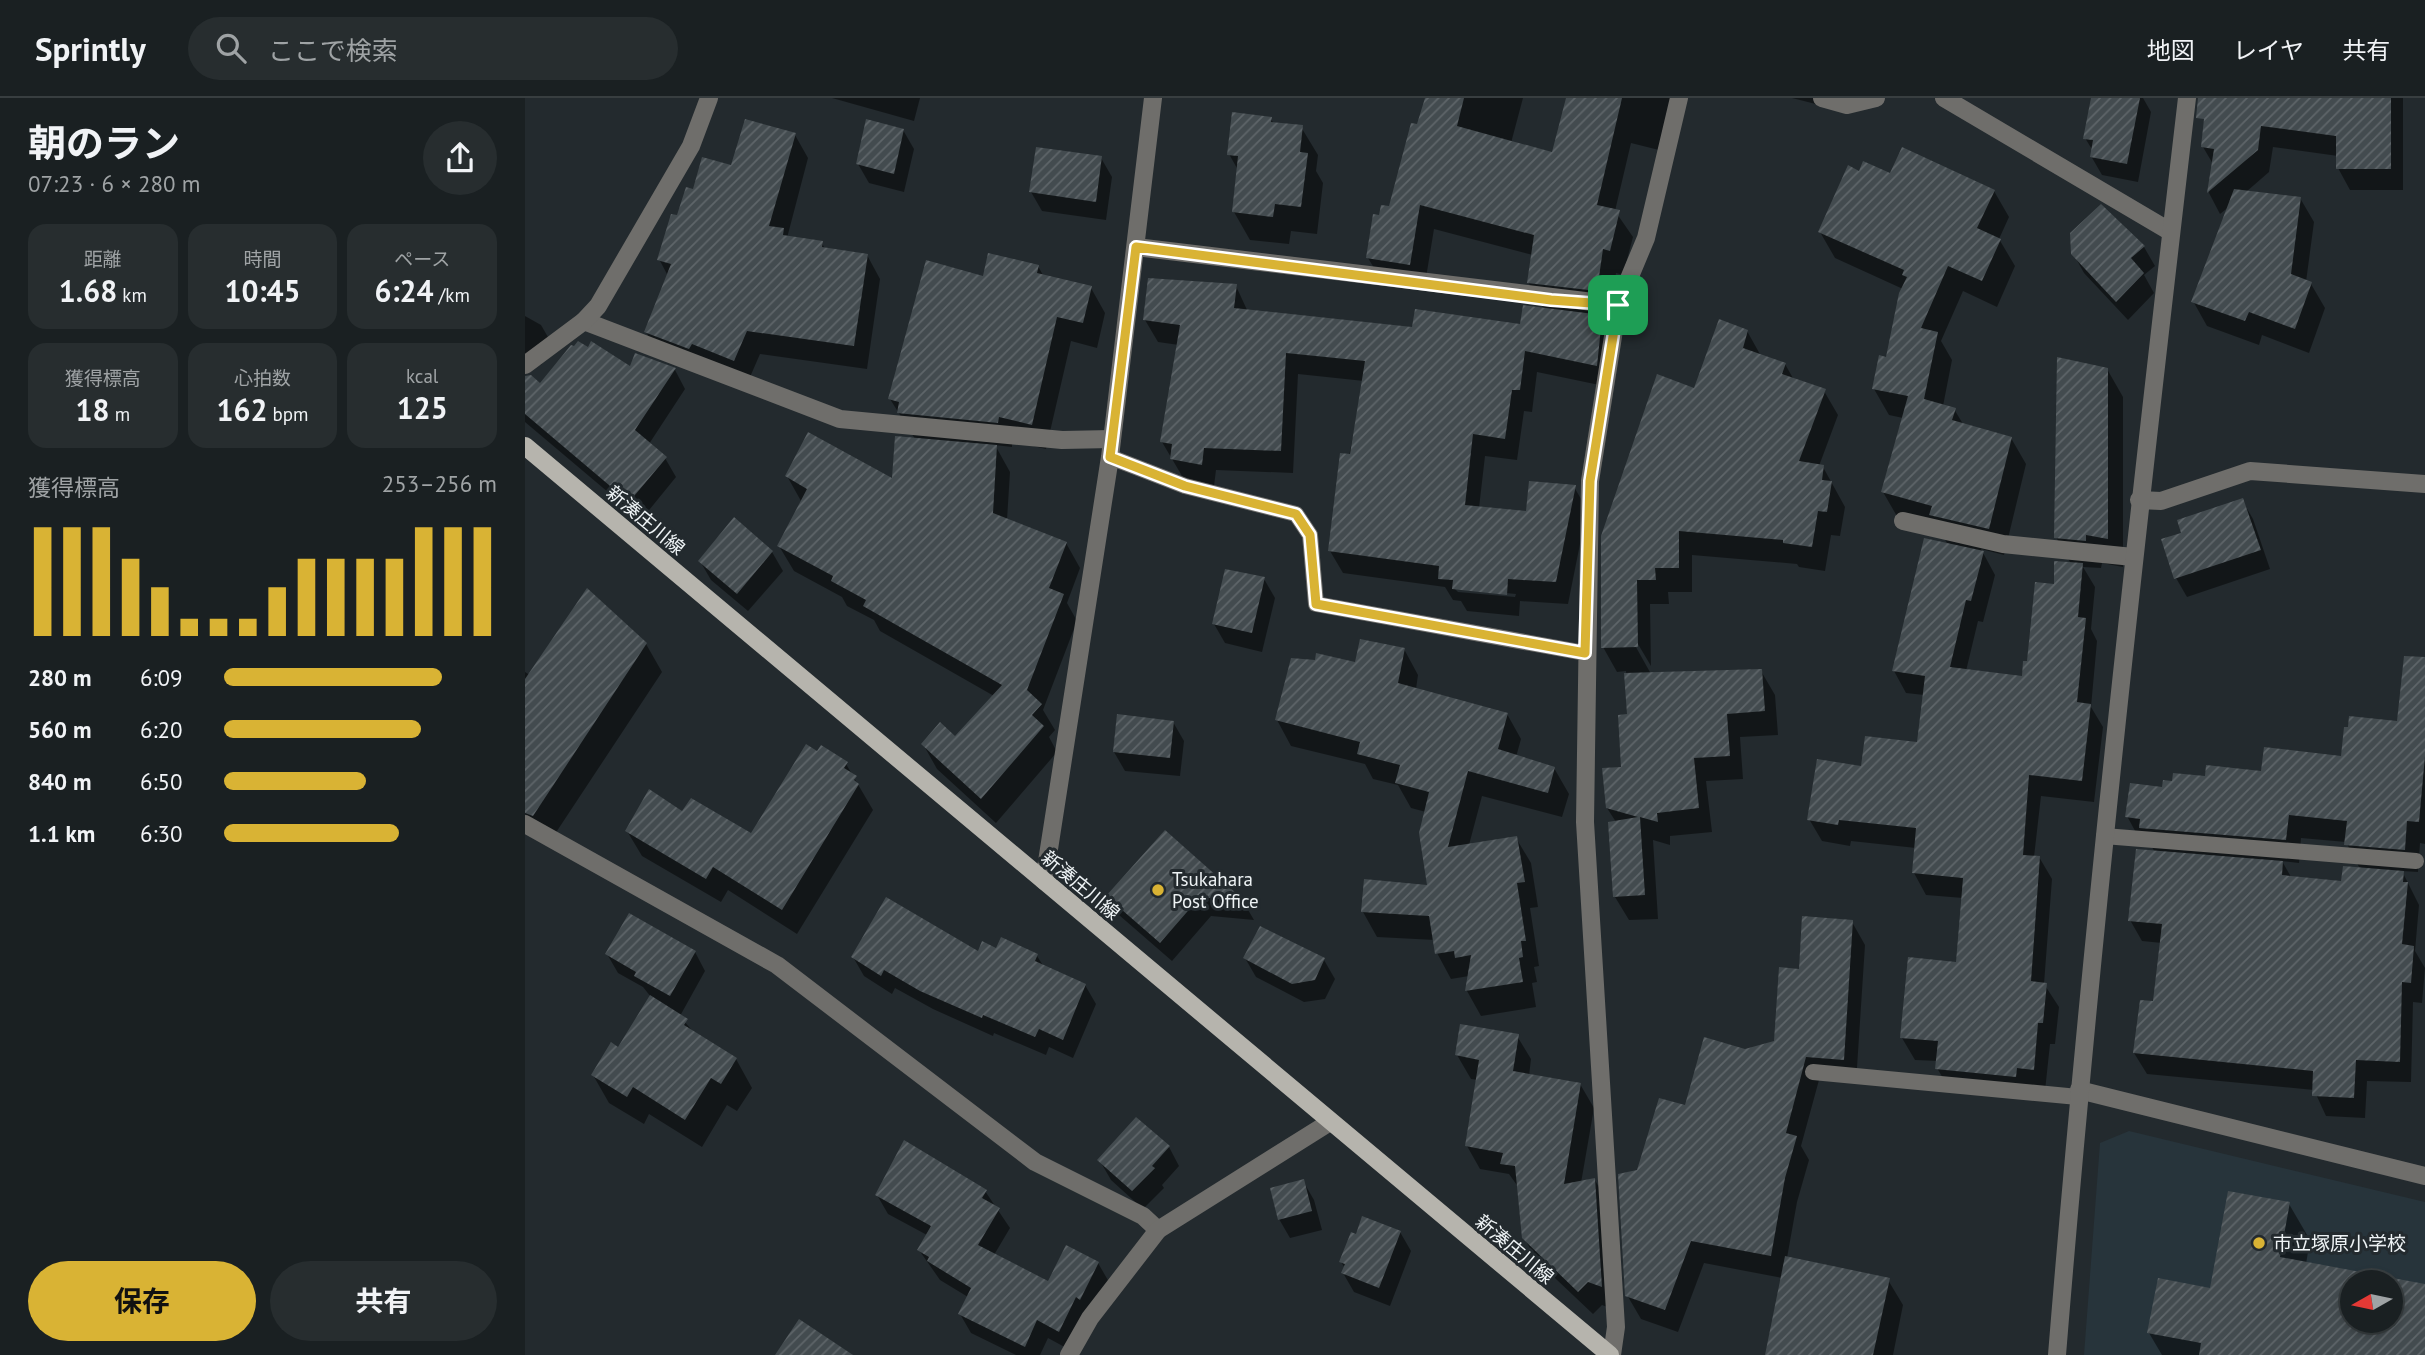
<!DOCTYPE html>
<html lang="ja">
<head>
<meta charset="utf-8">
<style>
  :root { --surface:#1a2022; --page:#272d2f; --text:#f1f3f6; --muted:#9fa3a5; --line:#383e40; --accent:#d9b334 }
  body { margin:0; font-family:"PT Sans","Noto Sans JP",sans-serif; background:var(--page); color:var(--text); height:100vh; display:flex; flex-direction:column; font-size:26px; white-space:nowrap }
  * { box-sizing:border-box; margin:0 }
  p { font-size:23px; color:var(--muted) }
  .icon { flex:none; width:38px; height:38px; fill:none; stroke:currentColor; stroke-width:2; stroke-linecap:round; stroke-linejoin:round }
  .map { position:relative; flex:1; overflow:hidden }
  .side { display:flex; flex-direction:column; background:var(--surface); width:525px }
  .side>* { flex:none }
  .needle { width:46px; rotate:261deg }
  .controls { position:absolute; left:1815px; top:1172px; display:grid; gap:14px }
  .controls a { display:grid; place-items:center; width:63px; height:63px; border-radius:50%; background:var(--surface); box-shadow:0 4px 10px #0003,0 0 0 2px var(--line); font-size:35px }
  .pin { position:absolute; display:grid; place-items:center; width:60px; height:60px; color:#fff; margin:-30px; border-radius:14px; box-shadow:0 4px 10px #0006 }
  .round { display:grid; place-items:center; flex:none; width:74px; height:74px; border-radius:37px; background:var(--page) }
  .summary { display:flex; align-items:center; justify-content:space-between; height:119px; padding:0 28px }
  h1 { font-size:38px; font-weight:700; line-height:52px }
  .figures { display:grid; grid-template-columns:repeat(3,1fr); gap:10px; height:119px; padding:7px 28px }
  .figures div { display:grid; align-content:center; border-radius:18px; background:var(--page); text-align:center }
  .figures b { font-size:30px; font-weight:700 }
  .figures small { font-size:19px; font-weight:400 }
  .figures p { font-size:19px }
  .chart { height:196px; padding:14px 28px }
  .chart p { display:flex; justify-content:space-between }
  .chart svg { width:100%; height:126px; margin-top:7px; stroke:var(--accent); stroke-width:6 }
  .button { display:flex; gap:14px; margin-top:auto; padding:14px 28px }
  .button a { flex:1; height:80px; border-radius:42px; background:var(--accent); color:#111; font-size:28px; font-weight:700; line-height:80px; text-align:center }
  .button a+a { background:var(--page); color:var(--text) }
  ul { padding:0 28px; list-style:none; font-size:23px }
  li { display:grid; grid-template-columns:112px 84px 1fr; align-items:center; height:52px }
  li i { height:18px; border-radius:9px; background:var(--accent) }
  header { display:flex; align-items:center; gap:42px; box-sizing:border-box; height:98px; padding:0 35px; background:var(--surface); border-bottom:2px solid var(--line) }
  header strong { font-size:33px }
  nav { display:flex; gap:38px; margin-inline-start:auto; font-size:24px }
  .search { width:490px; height:63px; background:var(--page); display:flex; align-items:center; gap:18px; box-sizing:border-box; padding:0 24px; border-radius:38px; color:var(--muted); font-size:26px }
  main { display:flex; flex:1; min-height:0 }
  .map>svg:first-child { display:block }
</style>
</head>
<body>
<header>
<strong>Sprintly</strong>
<div class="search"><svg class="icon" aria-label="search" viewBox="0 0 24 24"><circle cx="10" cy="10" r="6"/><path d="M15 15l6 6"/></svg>ここで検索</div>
<nav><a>地図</a><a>レイヤ</a><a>共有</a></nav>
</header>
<main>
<section class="side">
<div class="summary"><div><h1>朝のラン</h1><p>07:23 · 6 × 280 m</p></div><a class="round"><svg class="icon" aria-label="share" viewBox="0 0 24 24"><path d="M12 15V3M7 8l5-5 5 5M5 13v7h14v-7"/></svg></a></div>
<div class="figures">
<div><p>距離</p><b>1.68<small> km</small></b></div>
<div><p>時間</p><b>10:45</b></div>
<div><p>ペース</p><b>6:24<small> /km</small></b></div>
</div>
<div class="figures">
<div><p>獲得標高</p><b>18<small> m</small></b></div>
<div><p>心拍数</p><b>162<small> bpm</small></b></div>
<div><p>kcal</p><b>125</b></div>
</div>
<div class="chart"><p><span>獲得標高</span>253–256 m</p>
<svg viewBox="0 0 160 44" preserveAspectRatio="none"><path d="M5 44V6M15 44V6M25 44V6M35 44V17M45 44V27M55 44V38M65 44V38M75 44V38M85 44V27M95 44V17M105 44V17M115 44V17M125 44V17M135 44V6M145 44V6M155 44V6"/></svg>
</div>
<ul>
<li><b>280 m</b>6:09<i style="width:80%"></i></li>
<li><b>560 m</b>6:20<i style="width:72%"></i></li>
<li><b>840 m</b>6:50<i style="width:52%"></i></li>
<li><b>1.1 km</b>6:30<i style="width:64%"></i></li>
</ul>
<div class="button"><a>保存</a><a>共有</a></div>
</section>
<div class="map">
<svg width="1900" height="1257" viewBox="0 0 1900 1257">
  <defs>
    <pattern id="building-hatch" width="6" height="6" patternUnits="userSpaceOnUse" patternTransform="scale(1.75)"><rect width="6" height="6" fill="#434b4f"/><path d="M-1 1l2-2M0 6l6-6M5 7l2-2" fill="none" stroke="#5e6569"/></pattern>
  </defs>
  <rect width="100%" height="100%" fill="#232a2e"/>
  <!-- built -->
  <path fill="#27343b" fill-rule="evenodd" d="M 1604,1033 L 1900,1104 L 1900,1257 L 1559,1257 L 1575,1045 ZM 1827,1185 L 1866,1185 L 1866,1223 L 1827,1223 Z"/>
  <!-- shadow -->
  <g fill="#0007" fill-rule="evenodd">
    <polygon points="307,0 395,0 389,23"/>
    <path d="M 910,0 L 998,0 L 986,45 L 1029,56 L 1042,0 L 1145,0 L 1138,53 L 1106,45 L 1090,113 L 1108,139 L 1098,177 L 1091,175 L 1086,217 L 1066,215 L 1070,221 L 1076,222 L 1089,244 L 1084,289 L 1012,274 L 1007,314 L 999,313 L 992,362 L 960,358 L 954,410 L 1003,415 L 1049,389 L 1062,411 L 1043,506 L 995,503 L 994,518 L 942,513 L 936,503 L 928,502 L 920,489 L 818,475 L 805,453 L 839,283 L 773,276 L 768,375 L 691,372 L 689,388 L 660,383 L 637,344 L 654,247 L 633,244 L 620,222 L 711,188 L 723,214 L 889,231 L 997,228 L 1019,211 L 1003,184 L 1008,157 L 909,131 L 899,192 L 858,185 L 843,160 L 855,119 L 866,110 L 894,28 ZM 929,490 L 991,496 L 990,499 L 933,494 Z"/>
    <polygon points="1267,0 1330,0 1326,15"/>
    <polygon points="1568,0 1618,0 1626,14 1613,84 1577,77 1566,58 1568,53 1560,40"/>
    <polygon points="1684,0 1878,0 1878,92 1825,92 1813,70 1813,58 1748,49 1744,74 1721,94 1775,100 1789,124 1781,184 1786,186 1800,210 1784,255 1737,237 1734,247 1682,228 1668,203 1705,108 1695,116 1684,95 1688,66 1678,49"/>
    <polygon points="746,21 749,26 776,29 793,57 791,73 798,85 792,136 766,133 764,146 725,142 709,114 713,72 704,56"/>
    <polygon points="378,32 389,51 379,94 344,85 333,66"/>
    <polygon points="270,37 283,60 262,140 297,145 300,151 342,157 355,181 342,271 235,256 222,286 134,257 121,234 143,178 134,161 169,93"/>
    <polygon points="576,60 587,79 581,122 517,113 506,94"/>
    <polygon points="1335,75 1469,93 1484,119 1474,141 1490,168 1472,209 1438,193 1416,243 1427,262 1418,308 1429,311 1438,326 1486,340 1501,366 1479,457 1456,451 1470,477 1458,524 1453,523 1441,573 1499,580 1531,488 1546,466 1531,439 1582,271 1598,299 1598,469 1577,465 1576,470 1558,469 1570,489 1566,531 1572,543 1566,609 1578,629 1569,704 1516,698 1509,759 1514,759 1527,781 1519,886 1534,909 1530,946 1525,946 1520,993 1425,992 1412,970 1413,963 1390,962 1377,940 1433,866 1438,800 1401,797 1389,775 1391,750 1326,743 1325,748 1297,743 1284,721 1338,670 1393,646 1399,597 1381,595 1369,573 1423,447 1415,432 1373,420 1358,394 1378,320 1364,317 1349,291 1362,261 1378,191 1310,160 1295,134"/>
    <polygon points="1619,149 1630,168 1619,177 1629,195 1603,222 1559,175 1548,155"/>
    <polygon points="513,168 519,179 566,190 580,215 572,250 546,243 521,351 487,343 487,349 470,347 485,374 482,422 541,445 555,470 542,505 552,523 518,612 530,632 524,639 532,654 471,725 412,671 398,646 431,641 469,598 355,533 349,522 322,508 317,499 269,473 254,448 276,403 262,378 368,382 390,341 365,301 459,180"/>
    <polygon points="0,218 16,227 27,246 16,267 0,259"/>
    <polygon points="1222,233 1236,258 1260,266 1269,282 1299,293 1313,317 1294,368 1298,369 1320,409 1315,438 1306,437 1300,473 1274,469 1272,466 1167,457 1167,494 1143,494 1144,506 1125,506 1126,568 1110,541 1107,542 1126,576 1236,573 1250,597 1253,637 1215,639 1218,681 1181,683 1187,734 1145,738 1145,747 1128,742 1133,821 1104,822 1090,799 1091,724 1082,710 1098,670 1103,618 1101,573 1092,574 1078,549 1170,292"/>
    <polygon points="50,250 105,271 150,272 160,291 124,346 140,360 151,379 116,422 0,324 0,292 15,287"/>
    <polygon points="1717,402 1728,421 1745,471 1662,499 1651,480 1658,436"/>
    <polygon points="247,454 258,473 223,513 186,482 175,463"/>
    <polygon points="739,481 750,500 737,554 700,545 689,526"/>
    <polygon points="121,546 137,574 30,736 0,716 0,574 5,577"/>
    <polygon points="879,551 893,577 891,591 982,616 996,641 991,659 1029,670 1044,696 1037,719 957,698 944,747 991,740 1006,765 1013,809 1005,810 1014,868 1009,869 1012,884 1007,885 1011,909 956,918 942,893 944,878 926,881 912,855 910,842 852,839 838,814 904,789 901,714 886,710 873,687 848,681 840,666 766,648 752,622 832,566"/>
    <path d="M 1900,611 L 1900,746 L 1895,745 L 1893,774 L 1877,773 L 1894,807 L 1890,853 L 1900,870 L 1897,905 L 1888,904 L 1886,984 L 1842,983 L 1840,1020 L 1801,1018 L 1789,992 L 1622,976 L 1609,955 L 1630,905 L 1637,845 L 1617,843 L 1605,822 L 1630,754 L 1623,743 L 1615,742 L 1602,718 L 1639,691 L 1681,680 L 1737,675 L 1818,660 ZM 1776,740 L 1821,744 L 1835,771 L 1818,785 L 1766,779 L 1757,763 L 1774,765 Z"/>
    <polygon points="648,624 659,643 655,678 600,673 589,654"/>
    <polygon points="293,655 321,666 348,712 272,836 203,792 196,804 117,758 102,733 158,716 227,737"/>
    <polygon points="640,734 719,805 729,822 686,818 647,863 594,817 583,798"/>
    <polygon points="1327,824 1340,847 1331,985 1294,982 1276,1048 1284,1062 1272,1104 1262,1160 1363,1182 1378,1207 1368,1257 1242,1257 1257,1180 1179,1165 1153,1234 1116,1221 1102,1197 1114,1074 1161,1010 1220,953 1251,944 1275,873"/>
    <polygon points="170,854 180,873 155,918 169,935 211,961 227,990 212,1013 202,1007 177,1049 124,1016 119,1026 84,1005 68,977 94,951 126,899 118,889 93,875 82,856"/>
    <polygon points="454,855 512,858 519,869 560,887 571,906 548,960 524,949 521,957 469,935 468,938 408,911 370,890 367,896 339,878 328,859"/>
    <polygon points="720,860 799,862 810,881 800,901 779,904 731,879"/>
    <polygon points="992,938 1006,961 1004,978 1055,986 1069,1010 1056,1085 1070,1082 1083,1106 1090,1212 1077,1207 1068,1216 1013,1164 999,1140 994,1090 984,1076 955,1071 942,1048 953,982 946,981 932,957"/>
    <polygon points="644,1049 654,1068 637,1087 639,1090 618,1111 586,1082 575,1063"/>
    <polygon points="778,1083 789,1102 797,1132 765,1140 754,1121"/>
    <polygon points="460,1093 485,1130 469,1157 524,1185 573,1165 584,1184 545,1252 523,1240 515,1257 491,1257 446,1235 435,1216 443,1199 415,1182 394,1152 402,1137 363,1116 352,1097"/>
    <path d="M 1764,1106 L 1785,1142 L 1781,1166 L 1900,1188 L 1900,1257 L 1637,1257 L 1624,1235 L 1687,1192 ZM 1827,1185 L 1866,1185 L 1866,1223 L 1827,1223 Z"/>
    <polygon points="875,1134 886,1153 865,1208 829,1194 818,1175 820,1170 816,1164"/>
  </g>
  <!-- building -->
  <g fill="url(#building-hatch)" fill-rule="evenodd">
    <polygon points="900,0 939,0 932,28 1027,54 1041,0 1097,0 1072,107 1095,112 1085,153 1078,151 1072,193 1002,185 1009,137 895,107 885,167 841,160 848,116 854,117 856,107 864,108 886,25 892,26"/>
    <polygon points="1566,0 1615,0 1602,66 1565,59 1568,42 1558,41"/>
    <polygon points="1673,0 1866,0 1866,71 1811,71 1811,38 1736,28 1733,52 1682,95 1689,51 1676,49 1679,21 1671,20"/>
    <polygon points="707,14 747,19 746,24 778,27 775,54 783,55 776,109 750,106 748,119 707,114 713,58 702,57"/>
    <polygon points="220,21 271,35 244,128 259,130 258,137 298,143 297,149 343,156 329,248 222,233 209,263 167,246 164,251 119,234 146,166 132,162 146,116 152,117 161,89 168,91 177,59 206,67"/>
    <polygon points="341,21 379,31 369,76 331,66"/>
    <polygon points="511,49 577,58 571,104 504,94"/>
    <polygon points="1377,49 1470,92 1452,130 1476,141 1457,183 1423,168 1396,230 1413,234 1399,301 1431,310 1427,322 1487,339 1464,431 1404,417 1407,408 1356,394 1383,298 1347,291 1354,257 1361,259 1374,195 1382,179 1377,177 1379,172 1293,134 1323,67 1334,73 1338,63 1365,75"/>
    <polygon points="1709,91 1776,99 1766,176 1787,184 1770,231 1724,214 1720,223 1666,204"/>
    <polygon points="1576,106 1620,148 1606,160 1619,175 1591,204 1546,156 1545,135"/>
    <polygon points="463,155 514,167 512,175 567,188 558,225 532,219 507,327 474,319 473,325 372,315 374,304 363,301 401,162 458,178"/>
    <polygon points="623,180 712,186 709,210 887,229 890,211 995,226 998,207 1069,216 1068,219 1077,220 1072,268 1000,253 995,292 987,292 980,341 948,336 940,407 1001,413 1004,383 1051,387 1031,484 983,481 982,497 927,491 928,482 913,481 914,468 803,453 815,355 825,356 840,263 761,255 756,353 679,350 677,367 645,361 647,346 635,344 655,227 618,222"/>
    <polygon points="1194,221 1223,232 1218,250 1261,265 1257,276 1301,291 1274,363 1299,367 1297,382 1307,383 1302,414 1293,413 1287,449 1258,445 1258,442 1154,433 1154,470 1130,470 1131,482 1112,482 1113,549 1076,550 1076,438 1132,276 1169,290"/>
    <polygon points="53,243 63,249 66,243 105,268 110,255 151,270 110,332 142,359 104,404 0,316 0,278 6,277 15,285 46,247 49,248"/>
    <polygon points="1532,259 1583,270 1583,441 1561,437 1561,443 1529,440"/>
    <polygon points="283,334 367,380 370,338 472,347 468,415 542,444 524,490 539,496 502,592 517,606 507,617 519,628 456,701 396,646 415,624 430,638 477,587 338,508 341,502 306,483 308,478 252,448 282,391 260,378"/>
    <polygon points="1718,400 1736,452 1649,481 1636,441 1656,435 1652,422"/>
    <polygon points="209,419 248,453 212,496 173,463"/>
    <polygon points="1399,440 1459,453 1446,503 1441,502 1425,569 1497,578 1498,563 1502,563 1510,484 1529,486 1529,463 1558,465 1553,519 1561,520 1552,604 1566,606 1557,683 1504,677 1498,757 1515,758 1506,883 1522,885 1518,925 1513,925 1509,972 1492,970 1491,979 1410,971 1413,943 1375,940 1383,859 1431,864 1438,780 1387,775 1391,730 1314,722 1313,727 1282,722 1292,661 1336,668 1340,638 1392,644 1400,578 1367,573"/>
    <polygon points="700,471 740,479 727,535 687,526"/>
    <polygon points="62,490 122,545 8,718 0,715 0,581"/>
    <polygon points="835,541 880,550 873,585 983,615 973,651 1030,669 1023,695 943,673 923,749 992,738 1000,784 992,785 1001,843 996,843 998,859 994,860 998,884 940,893 946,857 930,860 929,853 910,856 904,818 836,814 839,781 902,787 894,735 904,694 870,685 875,667 832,656 835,644 750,622 766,560 790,562 791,555 830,564"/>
    <polygon points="1879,558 1900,559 1900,658 1894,724 1882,723 1880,752 1819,747 1822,723 1764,717 1761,742 1614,730 1615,721 1600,719 1605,685 1637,689 1638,682 1647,683 1648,675 1680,678 1681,667 1736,673 1739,649 1816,658 1819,629 1823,629 1824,618 1872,623"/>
    <polygon points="1237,571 1240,613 1202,616 1205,658 1169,660 1174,710 1132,715 1133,724 1115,719 1120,797 1088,799 1083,724 1113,719 1081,710 1077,670 1096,669 1093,617 1102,616 1099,575"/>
    <polygon points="592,616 649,623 645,660 588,654"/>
    <polygon points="281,646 292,653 296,647 323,664 319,670 332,678 329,682 334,686 257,812 188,769 181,781 100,733 124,691 157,713 166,700 226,735"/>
    <polygon points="640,732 721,804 675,799 635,845 581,798"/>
    <polygon points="1611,751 1758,763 1757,777 1816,783 1818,768 1879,773 1878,784 1883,784 1877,846 1889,848 1886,885 1877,884 1875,964 1831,962 1829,1000 1787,998 1788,973 1608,955 1615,902 1628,903 1637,826 1603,823"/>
    <polygon points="361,799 453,853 457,843 471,850 476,839 513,856 510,863 561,886 538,942 514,931 510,939 458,917 457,920 395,893 359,872 356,878 326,859"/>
    <polygon points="104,815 171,853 145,898 109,878 111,874 80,856"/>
    <polygon points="1277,818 1328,822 1319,962 1281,959 1261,1035 1272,1038 1260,1080 1246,1158 1166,1143 1140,1212 1100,1198 1093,1076 1112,1072 1134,1000 1160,1007 1179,939 1220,951 1249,943 1254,869 1274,871"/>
    <polygon points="735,828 800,860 790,882 767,886 718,860"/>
    <polygon points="125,897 163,921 159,927 212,960 196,986 186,980 160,1022 108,989 102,999 66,977 86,944 93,949"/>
    <polygon points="935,926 994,936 988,973 1056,985 1039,1086 1070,1080 1077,1189 1063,1184 1053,1194 997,1140 990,1068 975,1066 978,1055 940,1048 954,962 930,957"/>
    <polygon points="611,1019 645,1048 627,1068 630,1070 607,1093 572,1062"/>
    <polygon points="379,1042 462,1092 457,1100 475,1110 453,1147 523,1183 541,1147 574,1164 555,1202 551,1199 534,1234 512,1222 500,1249 433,1216 446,1190 402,1163 404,1159 392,1152 406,1128 350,1097"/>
    <polygon points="779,1081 787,1113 753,1122 745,1090"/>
    <path d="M 1703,1093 L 1765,1104 L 1755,1159 L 1900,1186 L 1900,1257 L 1674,1257 L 1676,1245 L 1622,1235 L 1633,1180 L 1685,1190 ZM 1827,1185 L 1866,1185 L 1866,1223 L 1827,1223 Z"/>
    <polygon points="837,1118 876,1133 854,1190 816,1175 820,1166 814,1164 826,1134 831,1136"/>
    <polygon points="1260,1158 1365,1180 1348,1257 1240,1257"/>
    <polygon points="274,1221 328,1257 250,1257"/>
  </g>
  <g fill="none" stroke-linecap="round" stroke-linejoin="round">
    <!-- service -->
    <g stroke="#6f6e6b" stroke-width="16">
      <polyline points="585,359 660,388 771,416 785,437 791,506 1060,555"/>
      <polyline points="1579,738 1891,763"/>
      <polyline points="1288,974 1553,999"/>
    </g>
    <!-- minor -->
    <g stroke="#6f6e6b" stroke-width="18">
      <polyline points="1297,0 1322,7 1351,0"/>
      <polyline points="1419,0 1646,134"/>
      <polyline points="611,149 1093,207"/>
      <polyline points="59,223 315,321 537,342 587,341"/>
      <polyline points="0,267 59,223 73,208 166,48 184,0"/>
      <polyline points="1614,402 1636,403 1725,373 1900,386"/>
      <polyline points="1378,423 1478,446 1608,459"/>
      <polyline points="0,726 252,867 510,1064 618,1118 633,1132"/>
      <polyline points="519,783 585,359 628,0"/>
      <polyline points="1554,992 1900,1078"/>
      <polyline points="544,1257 565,1220 633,1132 805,1024"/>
      <polyline points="1087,1257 1091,1229 1060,724 1065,383 1093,207 1121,140 1154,0"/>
      <path d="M 1532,1257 C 1566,837 1613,419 1662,0"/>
    </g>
    <!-- primary -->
    <polyline stroke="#b6b4ad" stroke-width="18" points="0,348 1085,1257"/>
  </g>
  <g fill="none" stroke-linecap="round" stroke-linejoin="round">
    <defs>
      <polygon id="route" points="611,149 1026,202 1093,207 1065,383 1060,555 791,506 785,437 771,416 660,388 585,359"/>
    </defs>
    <!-- route casing -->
    <use href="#route" stroke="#fff" stroke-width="14"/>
    <!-- route -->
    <use href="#route" stroke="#d9b334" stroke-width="9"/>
  </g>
  <!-- markers -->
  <g fill="#d9b334" stroke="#232a2e" stroke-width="2.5">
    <circle cx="633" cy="792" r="7"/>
    <circle cx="1734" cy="1145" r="7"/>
  </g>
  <g text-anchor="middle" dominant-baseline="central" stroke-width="6" stroke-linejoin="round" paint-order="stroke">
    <!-- street labels -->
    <g font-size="19" fill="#eef3f5" stroke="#232a2e">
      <text transform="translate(121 422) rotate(40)">新湊庄川線</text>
      <text transform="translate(556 787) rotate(40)">新湊庄川線</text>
      <text transform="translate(990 1151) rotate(40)">新湊庄川線</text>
    </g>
    <!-- poi labels -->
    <g font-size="19" fill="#eef3f5" stroke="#232a2e" text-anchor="start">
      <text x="647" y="781">Tsukahara<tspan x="647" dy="22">Post Office</tspan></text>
      <text x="1748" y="1145">市立塚原小学校</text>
    </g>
  </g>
</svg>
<div class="controls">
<a><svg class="needle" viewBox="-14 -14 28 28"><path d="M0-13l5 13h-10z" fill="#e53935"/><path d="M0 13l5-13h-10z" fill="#9fa3a5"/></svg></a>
</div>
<div class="pin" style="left:1093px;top:207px;background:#1e9e55"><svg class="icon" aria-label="arrive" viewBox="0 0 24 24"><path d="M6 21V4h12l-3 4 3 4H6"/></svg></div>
</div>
</main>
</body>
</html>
